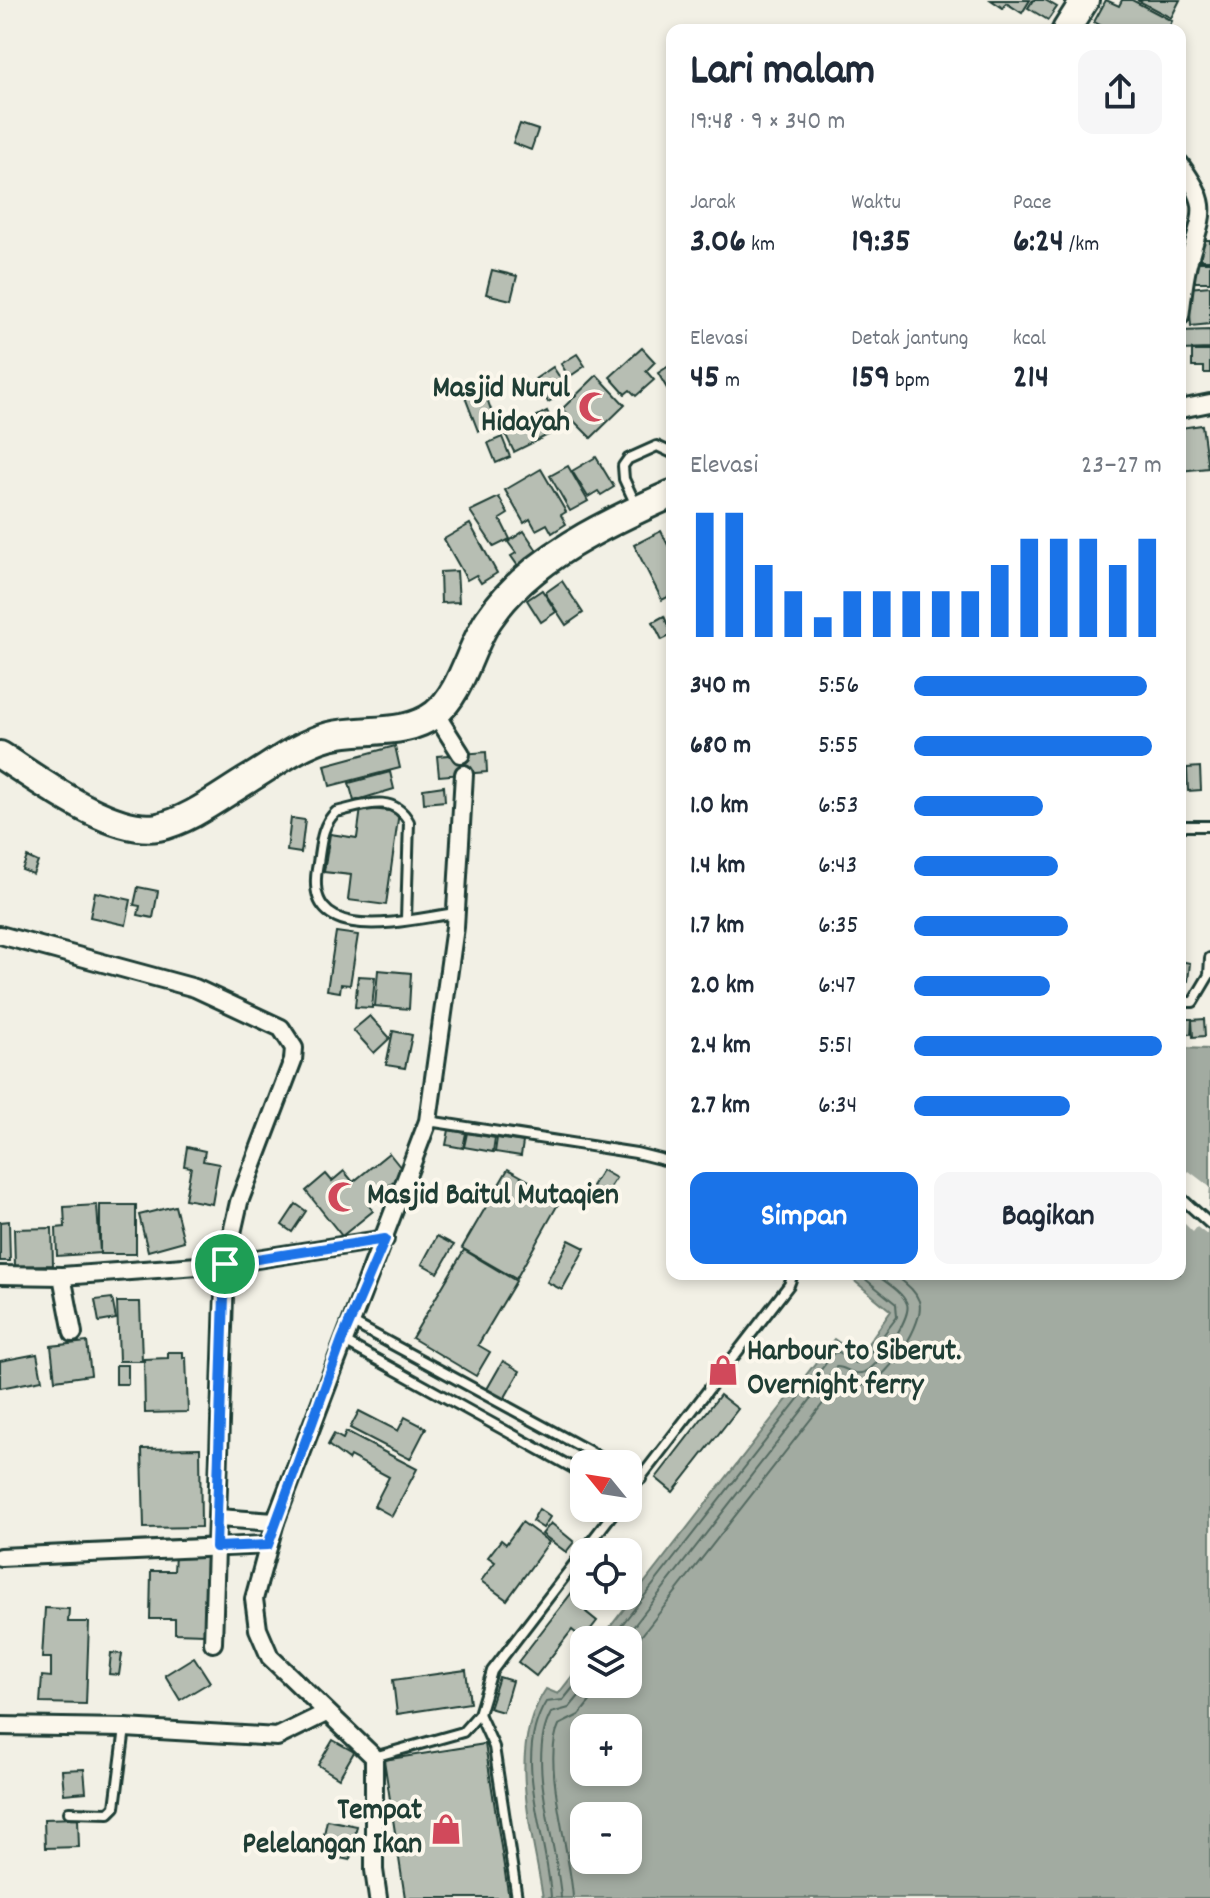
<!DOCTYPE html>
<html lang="id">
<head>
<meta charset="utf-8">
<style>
  :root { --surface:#fff; --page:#f6f6f7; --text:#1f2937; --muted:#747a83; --accent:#1a73e8 }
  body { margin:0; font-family:Dekko,sans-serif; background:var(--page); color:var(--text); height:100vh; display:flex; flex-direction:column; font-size:30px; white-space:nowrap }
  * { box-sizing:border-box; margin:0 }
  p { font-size:26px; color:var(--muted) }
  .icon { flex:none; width:44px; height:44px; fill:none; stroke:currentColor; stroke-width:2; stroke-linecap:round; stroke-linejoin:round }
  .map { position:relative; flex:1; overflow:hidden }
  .panel { position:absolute; left:666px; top:24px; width:520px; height:1256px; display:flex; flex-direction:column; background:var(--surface); border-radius:16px; box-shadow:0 4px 12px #0003 }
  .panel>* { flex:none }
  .needle { width:52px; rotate:300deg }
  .tools { position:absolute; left:570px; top:1450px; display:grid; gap:16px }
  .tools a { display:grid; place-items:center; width:72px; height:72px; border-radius:16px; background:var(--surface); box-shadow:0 4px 12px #0003; font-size:40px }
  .pin { position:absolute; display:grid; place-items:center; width:68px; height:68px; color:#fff; margin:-34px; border:4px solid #fff; border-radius:50%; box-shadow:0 2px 8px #0007 }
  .round { display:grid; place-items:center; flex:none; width:84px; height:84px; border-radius:16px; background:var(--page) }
  .summary { display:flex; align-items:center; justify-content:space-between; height:136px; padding:0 24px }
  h1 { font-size:44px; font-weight:700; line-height:60px }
  .metrics { display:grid; grid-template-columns:repeat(3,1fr); gap:12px; height:136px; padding:8px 24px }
  .metrics div { display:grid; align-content:center }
  .metrics b { font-size:34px; font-weight:700 }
  .metrics small { font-size:22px; font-weight:400 }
  .metrics p { font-size:22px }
  .chart { height:224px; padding:16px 24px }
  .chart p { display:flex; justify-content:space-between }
  .chart svg { width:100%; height:144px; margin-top:8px; stroke:var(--accent); stroke-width:6 }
  .action { display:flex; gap:16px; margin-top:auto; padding:16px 24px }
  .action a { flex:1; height:92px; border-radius:16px; background:var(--accent); color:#fff; font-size:32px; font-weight:700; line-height:92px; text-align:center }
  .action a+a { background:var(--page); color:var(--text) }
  ul { padding:0 24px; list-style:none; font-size:26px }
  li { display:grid; grid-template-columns:128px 96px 1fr; align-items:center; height:60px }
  li i { height:20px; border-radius:10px; background:var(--accent) }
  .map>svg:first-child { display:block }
</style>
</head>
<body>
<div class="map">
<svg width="1210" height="1898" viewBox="0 0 1210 1898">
  <rect width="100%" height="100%" fill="#f2f0e5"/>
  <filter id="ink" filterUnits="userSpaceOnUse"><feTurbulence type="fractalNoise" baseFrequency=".0125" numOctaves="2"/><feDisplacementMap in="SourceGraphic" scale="16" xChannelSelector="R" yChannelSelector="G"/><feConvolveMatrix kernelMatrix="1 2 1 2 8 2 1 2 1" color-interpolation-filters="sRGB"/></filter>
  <g filter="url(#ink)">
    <!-- water -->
    <path fill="#a2aba1" stroke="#6e7f75" stroke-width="2" fill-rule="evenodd" d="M 1180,1048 L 1210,1049 L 1210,1898 L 543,1898 C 533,1831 505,1749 546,1689 L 558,1694 L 584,1661 L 584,1684 L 628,1684 L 628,1640 L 600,1640 L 834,1339 L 859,1356 L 891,1311 L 846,1274 L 1180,1274 ZM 584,1728 L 628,1728 L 628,1772 L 584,1772 ZM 584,1816 L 628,1816 L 628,1860 L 584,1860 Z"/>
    <!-- pier -->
    <polygon fill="#f2f0e5" points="1180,1168 1185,1175 1189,1171 1210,1187 1207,1235 1197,1227 1193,1232 1183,1222 1180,1225"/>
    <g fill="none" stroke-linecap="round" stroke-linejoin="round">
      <!-- shore -->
      <g stroke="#536960" stroke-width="2">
        <polyline points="610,1640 834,1353 839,1352 855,1363 863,1362 897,1317 896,1304 859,1274"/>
        <path d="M 623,1640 L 836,1367 C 846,1366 853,1377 865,1372 C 878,1367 912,1317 907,1304 C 903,1292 885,1282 875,1274"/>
        <path d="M 628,1653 L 839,1383 C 848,1382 858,1388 869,1384 C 888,1377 926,1322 919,1301 C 915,1289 903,1282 894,1274"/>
        <path d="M 551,1898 C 548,1836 511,1758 546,1702 L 563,1700 L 584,1674"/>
        <path d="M 561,1898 C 558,1846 525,1760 551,1713 L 569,1708 L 589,1684"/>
        <path d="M 573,1898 C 571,1854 541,1762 559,1725 L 579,1715 L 604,1684"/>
      </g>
    </g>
    <!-- building -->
    <g fill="#b7beb3" stroke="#1f3d34" stroke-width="2">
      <polygon points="991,0 1030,0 1022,13 1006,3 1003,8"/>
      <polygon points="1033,0 1045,0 1057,7 1048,20 1028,8"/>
      <polygon points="1106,0 1119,6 1122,0 1132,0 1172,21 1168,30 1109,30 1094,22"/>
      <polygon points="1137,0 1180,0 1171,18"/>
      <polygon points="520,124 538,130 531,150 513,143"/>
      <polygon points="1200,240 1210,240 1210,260 1201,260"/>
      <rect x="1195" y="262" width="15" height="20"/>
      <polygon points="492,270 517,276 511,300 486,294"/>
      <polygon points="1210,286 1210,324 1191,326 1188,288"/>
      <polygon points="1210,330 1210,349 1180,350 1180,331"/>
      <polygon points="642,348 655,362 646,371 654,380 636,396 630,390 625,394 610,377"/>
      <polygon points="1192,351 1210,351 1210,373 1204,373 1204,367 1192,367"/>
      <polygon points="577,354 585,366 569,377 561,364"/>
      <polygon points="672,364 672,397 658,373"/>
      <polygon points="553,367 568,390 548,402 535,379"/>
      <polygon points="597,375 625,405 591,438 562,409"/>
      <polygon points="484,390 496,424 478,431 465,397"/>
      <polygon points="547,411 556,431 514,452 505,433"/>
      <polygon points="1202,425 1208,468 1180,471 1180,428"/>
      <polygon points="502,437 510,457 496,463 488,443"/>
      <polygon points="596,457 614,487 601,495 598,491 588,497 572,471"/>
      <polygon points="568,466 588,501 570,511 550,476"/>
      <polygon points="541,469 566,512 561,515 566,524 552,533 547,524 536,530 530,519 524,523 505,490"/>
      <polygon points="499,497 508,514 500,519 510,539 494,547 470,511"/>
      <polygon points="470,524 497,573 481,583 476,575 467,580 444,539"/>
      <polygon points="524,531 538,552 518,566 511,556 516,553 508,542"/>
      <polygon points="661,531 672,553 672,595 662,600 634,545"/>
      <polygon points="457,571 459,602 441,603 440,572"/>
      <polygon points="562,581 583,613 566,625 545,593"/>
      <polygon points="542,590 556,612 541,622 527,600"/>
      <polygon points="664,616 672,635 662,640 653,622"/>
      <polygon points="395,746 400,768 330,786 325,765"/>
      <polygon points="486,752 487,772 439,776 437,756"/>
      <polygon points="1200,767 1201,790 1188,791 1187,768"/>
      <polygon points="390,772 394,789 354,801 349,783"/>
      <polygon points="444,786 445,801 424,803 423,789"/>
      <polygon points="361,808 399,812 386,905 348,900 351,875 324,872 330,834 357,838"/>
      <polygon points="291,818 305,820 301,853 287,851"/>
      <polygon points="27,857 38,862 33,874 22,870"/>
      <polygon points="138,887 158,891 153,918 138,915 140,906 134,905"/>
      <polygon points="95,892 131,900 126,925 90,917"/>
      <polygon points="336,932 358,935 350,985 341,984 340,992 327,990"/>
      <polygon points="1180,961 1190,963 1188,981 1180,980"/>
      <polygon points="378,970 411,973 409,1009 375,1006"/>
      <polygon points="358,976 375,977 372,1008 355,1007"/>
      <polygon points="370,1016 390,1038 374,1053 353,1030"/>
      <polygon points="1182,1019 1192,1019 1191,1034 1182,1033"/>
      <polygon points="1204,1019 1205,1036 1193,1037 1192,1020"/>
      <polygon points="393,1031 412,1035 405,1068 386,1065"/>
      <polygon points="449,1130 466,1133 463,1148 446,1145"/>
      <polygon points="467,1133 495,1138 493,1152 464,1147"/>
      <polygon points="497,1138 523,1142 521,1156 495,1152"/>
      <polygon points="187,1147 205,1151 203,1161 219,1164 212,1204 185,1199 191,1167 184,1166"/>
      <polygon points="389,1153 405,1173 367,1203 373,1211 342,1236 306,1191 326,1174 332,1181 344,1171 353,1182"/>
      <polygon points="508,1169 561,1199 516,1279 462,1248"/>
      <polygon points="602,1170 616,1178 605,1195 592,1186"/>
      <polygon points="296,1204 306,1211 292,1232 282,1225"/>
      <polygon points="97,1205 100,1253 57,1256 56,1228 65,1227 64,1207"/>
      <rect x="100" y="1205" width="36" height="49"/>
      <polygon points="175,1206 184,1241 148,1251 139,1215"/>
      <polygon points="9,1221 10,1261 0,1261 0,1222"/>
      <polygon points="52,1228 53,1265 15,1266 14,1229"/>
      <polygon points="437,1236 454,1245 438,1273 422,1264"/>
      <polygon points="569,1240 585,1248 562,1290 547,1282"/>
      <polygon points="464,1250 516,1281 478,1345 490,1352 476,1376 412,1338"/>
      <polygon points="112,1298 116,1319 99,1322 95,1300"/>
      <polygon points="117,1302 140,1302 142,1361 119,1361"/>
      <polygon points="87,1342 91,1375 55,1380 51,1346"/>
      <polygon points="168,1352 183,1352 183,1358 186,1357 188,1412 145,1413 144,1359 168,1358"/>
      <polygon points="37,1354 42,1380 0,1388 0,1361"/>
      <polygon points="503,1361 520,1371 504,1399 487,1389"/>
      <rect x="116" y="1365" width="12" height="19"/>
      <polygon points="720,1395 738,1409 673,1492 656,1478"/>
      <polygon points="359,1411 398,1431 405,1417 426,1428 410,1459 350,1428"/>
      <polygon points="346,1432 417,1469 392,1516 374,1506 389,1477 350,1456 348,1460 328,1445 334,1434 343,1439"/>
      <polygon points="200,1448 201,1527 144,1528 142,1449"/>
      <polygon points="539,1509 550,1517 543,1528 532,1521"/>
      <polygon points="522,1522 549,1542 507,1600 481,1581 495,1562 488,1557 501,1540 506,1544"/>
      <polygon points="551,1523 574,1542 566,1552 542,1534"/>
      <polygon points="175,1555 206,1556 204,1634 175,1633 175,1619 150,1619 151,1571 174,1571"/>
      <polygon points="584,1577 584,1596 599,1596 586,1612 597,1621 583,1639 572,1630 536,1676 518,1662"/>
      <polygon points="45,1608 69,1609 68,1622 89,1622 86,1704 40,1703 42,1676 51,1677 51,1658 42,1658"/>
      <polygon points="111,1653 122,1654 119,1675 109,1674"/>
      <polygon points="194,1657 210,1682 180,1700 165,1675"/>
      <polygon points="466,1670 470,1703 397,1714 393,1680"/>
      <polygon points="499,1677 512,1681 503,1712 489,1708"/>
      <polygon points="333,1740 354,1752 339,1778 318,1765"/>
      <polygon points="485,1744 509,1898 405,1898 384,1760"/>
      <polygon points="84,1769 86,1792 64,1794 62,1770"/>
      <polygon points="78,1818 79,1847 45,1848 44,1819"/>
      <polygon points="327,1820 357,1826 350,1860 320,1854"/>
    </g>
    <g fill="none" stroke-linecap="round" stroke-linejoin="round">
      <defs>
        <g id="service">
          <polyline points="636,505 624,479 623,466 628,459 657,446 672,453"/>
          <polyline points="1180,826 1210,826"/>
          <path d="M 406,919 L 409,822 C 393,792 363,806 336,812 C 320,826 321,848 317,869 C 304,949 409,919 456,913"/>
          <polyline points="1180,1002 1193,1002 1209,975 1210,958"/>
          <polyline points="428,1121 636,1153 672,1162"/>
          <polyline points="1180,1197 1210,1224"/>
          <polyline points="351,1322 613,1464"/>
          <polyline points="343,1341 584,1474"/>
          <polyline points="628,1472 641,1479"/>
          <polyline points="628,1494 789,1285 793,1274"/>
          <polyline points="479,1714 494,1747 517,1898"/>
          <polyline points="374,1757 463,1732 479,1714 492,1671 617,1508"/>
          <polyline points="69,1812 109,1813 115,1807 125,1728"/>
        </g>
        <g id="minor">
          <path d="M 1180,164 C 1209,205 1204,210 1191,253 C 1184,273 1183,296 1180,316"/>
          <polyline points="1180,409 1210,403"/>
          <polyline points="435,713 461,754"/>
          <polyline points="0,935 195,988 281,1028 294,1048 293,1060 239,1202 225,1264 213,1643"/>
          <polyline points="0,1275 62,1276 225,1264 385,1239"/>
          <polyline points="62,1276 73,1333"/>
          <polyline points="218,1518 275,1522"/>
          <polyline points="0,1557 268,1545"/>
          <polyline points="0,1726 125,1728 277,1737 326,1713"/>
          <polyline points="378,1898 374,1870 374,1757 270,1657 258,1629 254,1599 275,1522 428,1121 455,927 464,774"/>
        </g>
        <g id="trunk">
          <polyline points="1066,30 1085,0"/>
          <path d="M 0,755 C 38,779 111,835 158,827 C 189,821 222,795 249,779 C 274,764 300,744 329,736 C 363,727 405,737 435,714 C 463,691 469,648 489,619 C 529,559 608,522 672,494"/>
        </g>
      </defs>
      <!-- service casing -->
      <use href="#service" stroke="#1f3d34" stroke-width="14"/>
      <!-- minor casing -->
      <use href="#minor" stroke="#1f3d34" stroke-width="22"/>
      <!-- trunk casing -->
      <use href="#trunk" stroke="#1f3d34" stroke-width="32"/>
      <!-- service -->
      <use href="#service" stroke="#fbf7ec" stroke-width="8"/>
      <!-- minor -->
      <use href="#minor" stroke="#fbf7ec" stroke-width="16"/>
      <!-- trunk -->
      <use href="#trunk" stroke="#fbf7ec" stroke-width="26"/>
    </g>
  </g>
  <g fill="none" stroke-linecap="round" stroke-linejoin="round" filter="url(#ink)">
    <defs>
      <polygon id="route" points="385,1239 342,1340 268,1545 216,1547 225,1264"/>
    </defs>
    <!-- route casing -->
    <use href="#route" stroke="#fff" stroke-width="16"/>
    <!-- route -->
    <use href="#route" stroke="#1a73e8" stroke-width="10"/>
  </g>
  <!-- icons -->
  <defs>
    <symbol id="mosque-bare" viewBox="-9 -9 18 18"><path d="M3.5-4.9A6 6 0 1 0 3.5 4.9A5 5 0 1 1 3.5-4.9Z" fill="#d1495b" stroke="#fbf7ec" stroke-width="2.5" paint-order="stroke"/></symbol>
    <symbol id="shop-bare" viewBox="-9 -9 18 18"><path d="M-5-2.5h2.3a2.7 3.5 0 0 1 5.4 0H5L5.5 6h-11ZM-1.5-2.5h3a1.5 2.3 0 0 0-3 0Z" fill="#d1495b" stroke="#fbf7ec" stroke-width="2.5" paint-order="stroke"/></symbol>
  </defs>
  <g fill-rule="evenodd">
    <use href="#mosque-bare" x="572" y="385" width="44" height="44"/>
    <use href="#mosque-bare" x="321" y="1175" width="44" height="44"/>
    <use href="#shop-bare" x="701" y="1348" width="44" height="44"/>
    <use href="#shop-bare" x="424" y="1807" width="44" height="44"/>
  </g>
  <g text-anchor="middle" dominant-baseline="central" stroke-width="8" stroke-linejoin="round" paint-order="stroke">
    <!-- poi labels -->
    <g font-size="30" font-weight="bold" fill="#1f3d34" stroke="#fbf7ec" text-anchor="end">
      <text x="570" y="390">Masjid Nurul<tspan x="570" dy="34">Hidayah</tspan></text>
      <text x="367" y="1197" text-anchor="start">Masjid Baitul Mutaqien</text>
      <text x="747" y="1353" text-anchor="start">Harbour to Siberut.<tspan x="747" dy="34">Overnight ferry</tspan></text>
      <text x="422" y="1812">Tempat<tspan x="422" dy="34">Pelelangan Ikan</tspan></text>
    </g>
  </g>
</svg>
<div class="tools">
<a><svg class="needle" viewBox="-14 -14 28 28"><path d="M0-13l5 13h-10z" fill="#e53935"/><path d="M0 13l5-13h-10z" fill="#747a83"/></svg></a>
<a><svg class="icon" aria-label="locate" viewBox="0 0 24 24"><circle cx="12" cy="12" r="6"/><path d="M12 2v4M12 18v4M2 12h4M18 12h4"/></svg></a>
<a><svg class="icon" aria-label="layers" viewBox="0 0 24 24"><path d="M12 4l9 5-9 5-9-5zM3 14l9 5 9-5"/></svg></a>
<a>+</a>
<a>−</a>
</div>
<div class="pin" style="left:225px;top:1264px;background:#1e9e55"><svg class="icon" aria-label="arrive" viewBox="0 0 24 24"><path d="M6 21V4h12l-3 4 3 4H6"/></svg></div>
<section class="panel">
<div class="summary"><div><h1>Lari malam</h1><p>19:48 · 9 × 340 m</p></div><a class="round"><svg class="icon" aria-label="share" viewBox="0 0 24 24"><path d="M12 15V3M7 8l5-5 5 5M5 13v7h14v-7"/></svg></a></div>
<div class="metrics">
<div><p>Jarak</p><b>3.06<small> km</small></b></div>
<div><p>Waktu</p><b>19:35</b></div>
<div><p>Pace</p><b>6:24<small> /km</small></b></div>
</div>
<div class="metrics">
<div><p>Elevasi</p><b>45<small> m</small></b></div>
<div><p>Detak jantung</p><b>159<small> bpm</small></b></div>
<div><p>kcal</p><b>214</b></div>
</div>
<div class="chart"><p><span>Elevasi</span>23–27 m</p>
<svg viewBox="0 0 160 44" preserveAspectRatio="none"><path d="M5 44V6M15 44V6M25 44V22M35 44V30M45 44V38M55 44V30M65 44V30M75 44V30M85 44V30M95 44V30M105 44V22M115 44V14M125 44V14M135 44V14M145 44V22M155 44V14"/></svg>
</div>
<ul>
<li><b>340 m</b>5:56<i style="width:94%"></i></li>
<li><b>680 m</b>5:55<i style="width:96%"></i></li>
<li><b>1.0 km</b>6:53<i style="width:52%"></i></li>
<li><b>1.4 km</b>6:43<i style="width:58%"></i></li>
<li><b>1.7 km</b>6:35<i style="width:62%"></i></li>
<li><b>2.0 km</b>6:47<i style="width:55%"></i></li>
<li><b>2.4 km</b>5:51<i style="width:100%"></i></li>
<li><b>2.7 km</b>6:34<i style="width:63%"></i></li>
</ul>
<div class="action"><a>Simpan</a><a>Bagikan</a></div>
</section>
</div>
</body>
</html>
